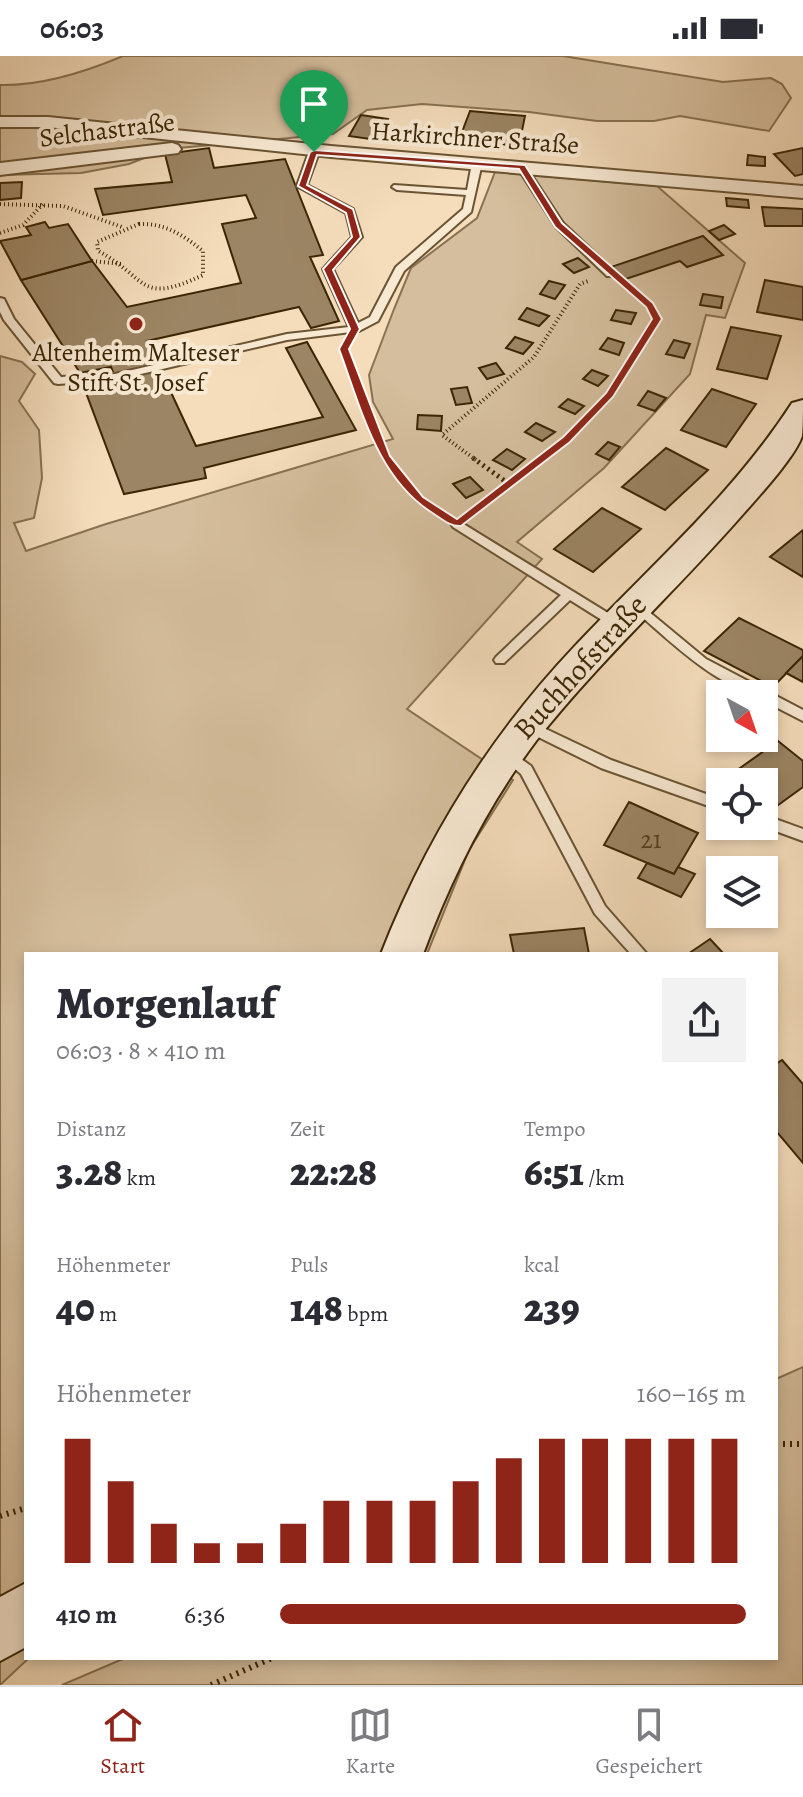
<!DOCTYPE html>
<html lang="de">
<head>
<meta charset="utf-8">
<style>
  :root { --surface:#fff; --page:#f2f2f3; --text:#2b2b33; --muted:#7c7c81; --line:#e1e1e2; --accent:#8f2418 }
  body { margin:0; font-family:Alegreya,serif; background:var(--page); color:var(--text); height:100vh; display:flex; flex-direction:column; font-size:30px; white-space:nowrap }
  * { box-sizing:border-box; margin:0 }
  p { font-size:26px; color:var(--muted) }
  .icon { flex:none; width:44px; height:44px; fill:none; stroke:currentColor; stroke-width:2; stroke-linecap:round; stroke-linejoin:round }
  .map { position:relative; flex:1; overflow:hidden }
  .panel { position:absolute; left:24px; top:896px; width:754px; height:708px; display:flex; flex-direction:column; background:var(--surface); border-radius:0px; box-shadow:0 4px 12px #0003 }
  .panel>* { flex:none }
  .needle { width:52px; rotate:140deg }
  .tools { position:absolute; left:706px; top:624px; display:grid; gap:16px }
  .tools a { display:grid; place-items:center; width:72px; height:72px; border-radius:0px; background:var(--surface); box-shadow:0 4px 12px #0003; font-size:40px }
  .pin { position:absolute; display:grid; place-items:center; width:68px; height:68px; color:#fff; margin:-82px -34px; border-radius:50% 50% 50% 0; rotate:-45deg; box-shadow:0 0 8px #0007 }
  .pin .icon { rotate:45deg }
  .round { display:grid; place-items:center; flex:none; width:84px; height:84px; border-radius:0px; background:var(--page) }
  .overview { display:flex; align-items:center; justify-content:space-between; height:136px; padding:0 32px }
  h1 { font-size:44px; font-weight:800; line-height:60px }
  .stats { display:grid; grid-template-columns:repeat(3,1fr); gap:12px; height:136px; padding:8px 32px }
  .stats div { display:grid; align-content:center }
  .stats b { font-size:40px; font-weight:800 }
  .stats small { font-size:22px; font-weight:400 }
  .stats p { font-size:22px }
  .chart { height:224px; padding:16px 32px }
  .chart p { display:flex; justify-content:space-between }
  .chart svg { width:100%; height:144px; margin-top:8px; stroke:var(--accent); stroke-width:6 }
  ul { padding:0 32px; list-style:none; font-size:26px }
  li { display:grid; grid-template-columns:128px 96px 1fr; align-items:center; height:60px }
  li i { height:20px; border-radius:10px; background:var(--accent) }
  .status { display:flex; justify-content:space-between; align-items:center; height:56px; padding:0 40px; background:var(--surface); direction:ltr }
  .status svg { height:22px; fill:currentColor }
  .tab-bar { display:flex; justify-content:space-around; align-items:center; height:112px; border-top:2px solid var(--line); background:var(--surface); font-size:22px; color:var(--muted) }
  .tab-bar a { display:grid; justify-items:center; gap:4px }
  .tab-bar .active { color:var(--accent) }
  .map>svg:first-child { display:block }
</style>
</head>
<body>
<div class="status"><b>06:03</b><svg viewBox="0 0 49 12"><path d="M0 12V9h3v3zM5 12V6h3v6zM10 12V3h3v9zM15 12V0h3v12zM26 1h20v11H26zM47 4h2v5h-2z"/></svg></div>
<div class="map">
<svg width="803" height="1629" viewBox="0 0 803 1629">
  <rect width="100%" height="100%" fill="#f5ddbc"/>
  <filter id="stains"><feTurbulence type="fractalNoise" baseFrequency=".0025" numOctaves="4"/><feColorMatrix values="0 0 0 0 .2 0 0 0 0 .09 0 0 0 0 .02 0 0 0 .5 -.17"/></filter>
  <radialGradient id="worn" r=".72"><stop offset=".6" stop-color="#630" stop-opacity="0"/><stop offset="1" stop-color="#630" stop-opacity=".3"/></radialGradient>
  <!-- green -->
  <g fill="#d5be9d" stroke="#887251" stroke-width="2">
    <path d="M 123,0 L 563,0 L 723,26 L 771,22 L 782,28 L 791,42 L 769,75 L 680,60 L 654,65 L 597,65 L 529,56 L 422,48 L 367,54 L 333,78 L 167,93 L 129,108 L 81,117 L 0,119 L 0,29 C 41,30 85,16 123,0 Z"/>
    <polygon points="495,116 657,130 745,207 725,262 706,259 690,318 604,412 517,486 542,503 407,653 513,724 469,794 427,898 26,898 26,1602 29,1602 0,1629 0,300 22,306 35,318 19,345 39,374 42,422 34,462 14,467 26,495 106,468 393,383 373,346 369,319 394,253 411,212 477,162"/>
    <polygon points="803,1311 803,1629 62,1629 125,1602 776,1602 776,1323"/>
  </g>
  <!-- building -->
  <g fill="#9c8564" stroke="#3b2605" stroke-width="2">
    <polygon points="470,55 525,60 519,90 459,84"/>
    <polygon points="361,59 388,63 377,84 349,80"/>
    <polygon points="209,92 214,112 285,103 323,199 310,201 339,265 311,272 299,251 147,285 196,390 323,361 286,292 307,286 356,374 204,412 206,422 124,438 85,334 118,329 111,311 80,317 21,224 92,205 127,251 241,227 222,168 256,162 246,139 103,159 95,133 172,126 165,98"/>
    <polygon points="803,92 803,118 795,120 774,98"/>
    <polygon points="748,99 765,101 765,110 747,109"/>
    <polygon points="22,126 21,142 0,144 0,127"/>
    <polygon points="726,142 748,144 749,152 727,150"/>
    <polygon points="762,151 803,153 803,170 765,170"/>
    <polygon points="45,166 49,172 68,168 92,205 21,224 0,185 31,179 26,171"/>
    <polygon points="724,169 735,178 719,184 709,175"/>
    <polygon points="703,180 723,199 687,211 680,205 626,223 611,211"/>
    <polygon points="578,202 589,211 574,217 563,208"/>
    <polygon points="765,224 803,231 803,264 757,256"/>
    <polygon points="549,225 565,229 555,243 540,238"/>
    <polygon points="703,238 723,241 721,252 700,249"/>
    <polygon points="527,252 549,260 539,270 519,263"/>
    <polygon points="616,254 636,257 631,268 611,264"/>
    <polygon points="731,271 781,280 767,323 717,313"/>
    <polygon points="515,281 533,287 523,298 506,292"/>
    <polygon points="608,282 624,287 619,299 600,293"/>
    <polygon points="674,284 690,288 684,302 666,298"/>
    <polygon points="496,307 504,318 487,323 479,312"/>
    <polygon points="592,314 608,320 598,330 583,323"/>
    <polygon points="467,331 472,347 456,349 451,333"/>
    <polygon points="712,333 756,348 726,391 681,374"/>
    <polygon points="648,335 666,342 655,355 638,349"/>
    <polygon points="568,343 584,350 575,358 559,351"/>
    <polygon points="418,359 442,360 441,375 417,373"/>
    <polygon points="536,367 555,376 542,385 525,376"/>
    <polygon points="608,386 620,391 609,404 596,398"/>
    <polygon points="666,392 708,414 665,454 622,431"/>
    <polygon points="507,393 525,403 512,414 493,404"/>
    <polygon points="470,421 483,434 466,442 453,428"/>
    <polygon points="602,452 641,473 593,516 554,493"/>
    <polygon points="803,474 803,521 770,501"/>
    <polygon points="739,562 803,594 803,600 773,631 704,595"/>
    <polygon points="803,600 803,626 786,617"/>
    <polygon points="778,685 803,705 803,731 774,752 764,744 764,726 743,726 733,717"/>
    <polygon points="629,746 698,777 674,818 604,789"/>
    <polygon points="647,807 674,818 678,811 695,818 681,841 638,822"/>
    <polygon points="584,872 589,898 514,898 510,879"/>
    <polygon points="710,883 724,898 688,898"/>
    <polygon points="782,1004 803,1028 803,1107 776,1075 776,1008"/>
  </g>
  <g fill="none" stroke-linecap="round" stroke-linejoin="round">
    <defs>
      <g id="service">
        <polygon points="314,93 319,96 307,129 353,153 362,181 333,213 358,267 370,261 396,211 463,153 466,139 397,134 392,131 394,129 467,134 472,107 477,104 482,107 471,156 404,215 378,265 359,275 287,284 115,324 58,328 54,327 4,264 0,256 0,242 4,243 14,263 61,321 115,318 287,278 349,271 323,213 352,181 346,157 297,130 309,96"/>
        <polygon points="519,109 525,109 563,167 615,216 615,220 607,220 556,171 517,111"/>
        <polygon points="457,464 621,565 623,568 621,571 613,571 570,544 504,607 496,607 494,604 496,601 561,539 453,471 451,468"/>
        <path d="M 636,545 L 706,603 L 803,654 L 803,665 L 764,645 L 764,638 C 723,638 663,579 632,552 L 630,549 Z"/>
        <polygon points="529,665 611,704 720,743 720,754 601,712 524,674 522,670"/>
        <polygon points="506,692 531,710 605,850 647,898 631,898 595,858 521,718 501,701 499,697"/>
        <polygon points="764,759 803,773 803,785 762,770 764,770"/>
      </g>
      <g id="minor">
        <polygon points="0,61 48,61 331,90 803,130 803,142 331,101 48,71 0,71"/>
        <polygon points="172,87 178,89 181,93 178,97 0,119 0,107"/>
      </g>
      <g id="secondary">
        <path d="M 803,344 C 803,355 803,370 802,380 C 795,401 759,440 744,457 C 676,535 600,604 536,685 C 487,750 451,822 423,898 L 381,898 C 426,783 489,681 574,591 C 649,511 732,440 792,347 Z"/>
        <polygon points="26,1527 26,1591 0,1605 0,1541"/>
      </g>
    </defs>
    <!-- service casing -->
    <use href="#service" stroke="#6a5433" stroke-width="4"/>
    <!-- minor casing -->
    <use href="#minor" stroke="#6a5433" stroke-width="4"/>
    <!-- secondary casing -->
    <use href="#secondary" stroke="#3b2605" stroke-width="4"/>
    <!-- path-far2 -->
    <g stroke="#3b2605" stroke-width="4" stroke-dasharray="1 3" stroke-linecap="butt">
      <polyline points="0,148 63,150 122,171"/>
      <path d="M 139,168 C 165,167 183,179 203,195 L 203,219 C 138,250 149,222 98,195 L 97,186 Z"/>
      <polyline points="0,177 23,169 44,147"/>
      <polyline points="92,205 122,208"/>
      <polyline points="345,291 387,404"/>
      <polyline points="476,404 442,379 534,301 580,228 588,225"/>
      <path d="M 541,404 C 595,363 621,319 657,263 L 650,249 L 625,229"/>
    </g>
    <!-- path-far1 -->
    <g stroke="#3b2605" stroke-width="5" stroke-dasharray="2 4" stroke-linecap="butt">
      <polyline points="386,402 419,444 441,458"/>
      <polyline points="473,402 509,428"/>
      <polyline points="472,456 543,402"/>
    </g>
    <!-- path -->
    <g stroke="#3b2605" stroke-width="6" stroke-dasharray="2 5" stroke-linecap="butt">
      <polyline points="776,1388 803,1388"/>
      <polyline points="0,1460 26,1452"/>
      <polyline points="211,1629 272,1602"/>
    </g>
    <!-- service -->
    <use href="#service" fill="#f8e9d3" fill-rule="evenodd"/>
    <!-- minor -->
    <use href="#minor" fill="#f8e9d3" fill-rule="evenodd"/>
    <!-- secondary -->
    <use href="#secondary" fill="#f8e9d3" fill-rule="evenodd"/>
  </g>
  <!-- route -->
  <path fill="#8f2418" stroke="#fff" stroke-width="2" fill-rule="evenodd" d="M 314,94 L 525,109 L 562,167 L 653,247 L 662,263 L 613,341 L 570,386 L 461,470 C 451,471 443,464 434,458 C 377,423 361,352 339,293 L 350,273 L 323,213 L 352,181 L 346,157 L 298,130 L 310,96 ZM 317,99 L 519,113 L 555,171 L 646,251 L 652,263 L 606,337 L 563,381 L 457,463 L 423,441 L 390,400 L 349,293 L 360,273 L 333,214 L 361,181 L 353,153 L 307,129 Z"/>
  <!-- markers -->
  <circle fill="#8f2418" stroke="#f8e9d3" stroke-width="3" cx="136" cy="268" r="8"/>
  <g text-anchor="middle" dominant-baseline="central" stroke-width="8" stroke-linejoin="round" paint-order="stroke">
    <!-- far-street labels -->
    <g font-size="26" fill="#3b2605" stroke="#f8e9d3">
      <text transform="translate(107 74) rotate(-7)">Selchastraße</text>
      <text transform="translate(475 82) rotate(4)">Harkirchner Straße</text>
    </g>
    <!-- far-poi labels -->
    <g font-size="26" fill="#3b2605" stroke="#f8e9d3">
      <text x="136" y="296">Altenheim Malteser<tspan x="136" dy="30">Stift St. Josef</tspan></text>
    </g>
    <!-- number labels -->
    <g font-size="26" fill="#533e1d">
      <text x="651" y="783">21</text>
    </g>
    <!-- street labels -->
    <g font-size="30" fill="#3b2605" stroke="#f8e9d3">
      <text transform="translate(580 611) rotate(-48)">Buchhofstraße</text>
    </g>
  </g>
  <rect width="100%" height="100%" filter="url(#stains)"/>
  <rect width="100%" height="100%" fill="url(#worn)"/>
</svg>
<div class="tools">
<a><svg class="needle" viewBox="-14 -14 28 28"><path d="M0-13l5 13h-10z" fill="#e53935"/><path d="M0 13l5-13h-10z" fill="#7c7c81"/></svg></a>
<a><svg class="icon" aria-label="locate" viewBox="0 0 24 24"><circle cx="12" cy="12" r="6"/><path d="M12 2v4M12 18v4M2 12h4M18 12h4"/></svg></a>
<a><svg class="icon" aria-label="layers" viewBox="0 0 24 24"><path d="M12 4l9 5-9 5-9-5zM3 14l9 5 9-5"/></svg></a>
</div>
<div class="pin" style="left:314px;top:96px;background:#1e9e55"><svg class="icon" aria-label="arrive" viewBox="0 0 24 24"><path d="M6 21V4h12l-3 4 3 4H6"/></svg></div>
<section class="panel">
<div class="overview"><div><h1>Morgenlauf</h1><p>06:03 · 8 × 410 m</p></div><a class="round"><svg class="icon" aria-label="share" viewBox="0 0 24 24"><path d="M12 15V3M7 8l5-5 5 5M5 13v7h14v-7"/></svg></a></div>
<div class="stats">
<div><p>Distanz</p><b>3.28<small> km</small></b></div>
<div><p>Zeit</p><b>22:28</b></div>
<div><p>Tempo</p><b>6:51<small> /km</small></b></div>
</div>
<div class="stats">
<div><p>Höhenmeter</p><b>40<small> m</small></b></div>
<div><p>Puls</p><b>148<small> bpm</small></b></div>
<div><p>kcal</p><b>239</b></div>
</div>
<div class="chart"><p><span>Höhenmeter</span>160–165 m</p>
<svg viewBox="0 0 160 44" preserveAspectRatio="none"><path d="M5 44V6M15 44V19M25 44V32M35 44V38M45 44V38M55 44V32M65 44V25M75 44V25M85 44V25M95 44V19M105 44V12M115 44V6M125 44V6M135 44V6M145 44V6M155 44V6"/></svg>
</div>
<ul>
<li><b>410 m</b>6:36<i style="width:100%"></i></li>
</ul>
</section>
</div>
<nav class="tab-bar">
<a class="active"><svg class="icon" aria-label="home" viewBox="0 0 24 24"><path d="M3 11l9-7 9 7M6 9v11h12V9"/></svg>Start</a>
<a><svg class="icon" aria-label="map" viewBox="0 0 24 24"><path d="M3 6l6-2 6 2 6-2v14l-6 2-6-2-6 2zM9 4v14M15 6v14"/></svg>Karte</a>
<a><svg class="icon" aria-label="saved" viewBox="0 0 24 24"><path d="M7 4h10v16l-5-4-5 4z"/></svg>Gespeichert</a>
</nav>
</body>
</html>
